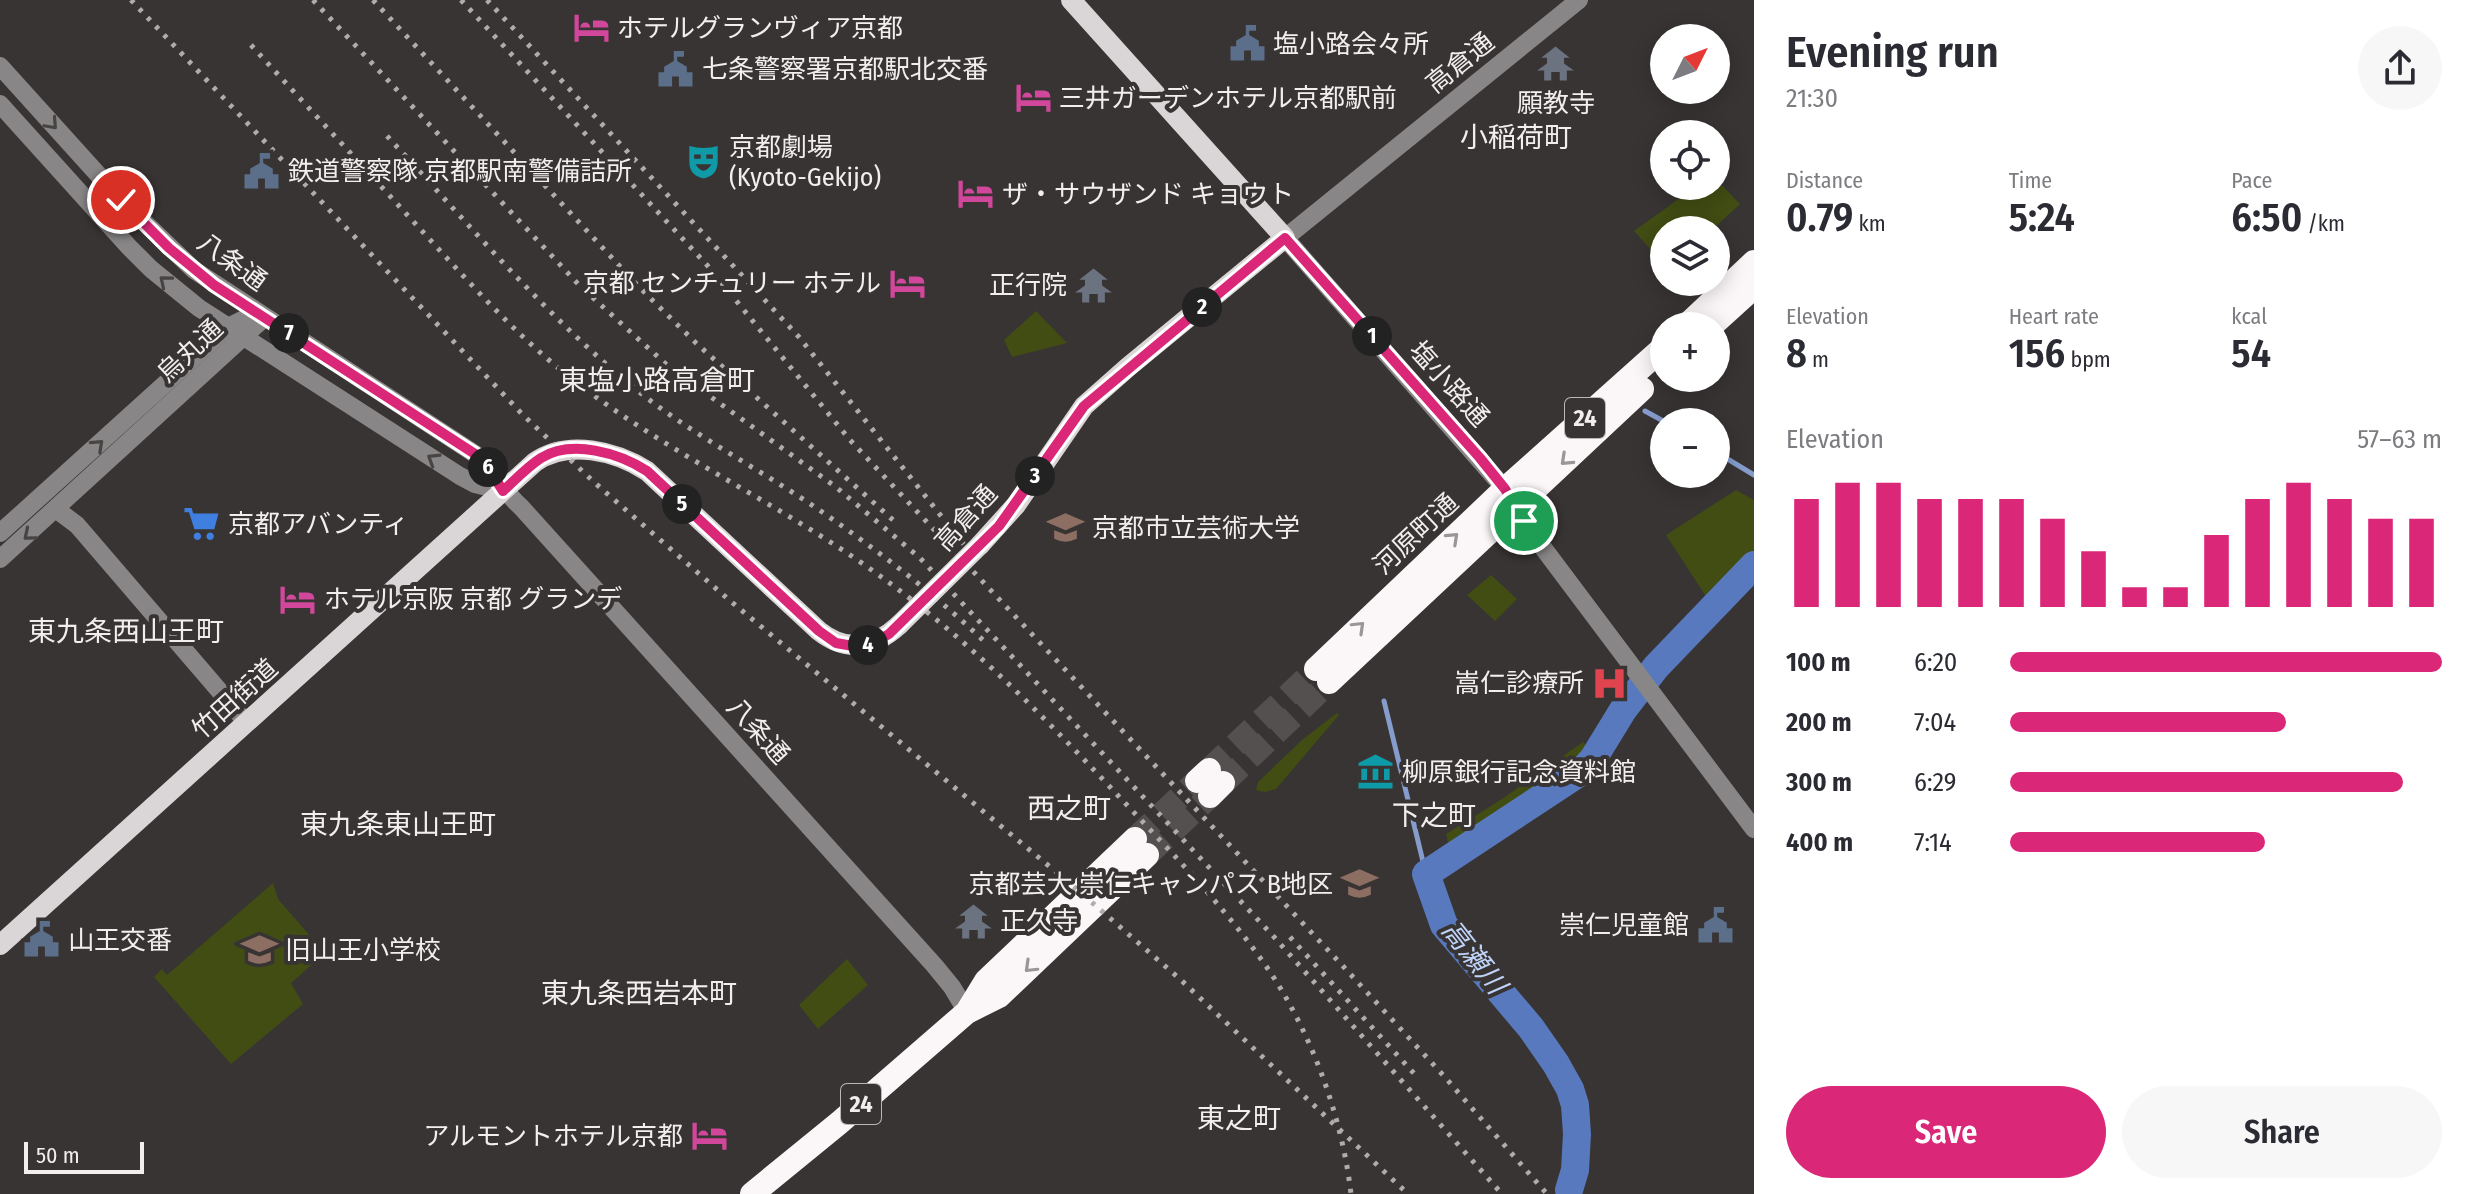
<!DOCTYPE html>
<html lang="en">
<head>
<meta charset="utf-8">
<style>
  :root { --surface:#fff; --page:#f7f7f7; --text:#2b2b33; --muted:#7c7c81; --accent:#db2777 }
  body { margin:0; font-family:"Fira Sans Condensed","Noto Sans JP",sans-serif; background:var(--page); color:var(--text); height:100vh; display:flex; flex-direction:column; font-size:30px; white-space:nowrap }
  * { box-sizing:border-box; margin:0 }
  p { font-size:26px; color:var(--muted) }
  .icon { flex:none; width:44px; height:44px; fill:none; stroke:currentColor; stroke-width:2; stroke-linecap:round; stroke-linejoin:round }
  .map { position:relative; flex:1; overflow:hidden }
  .drawer { display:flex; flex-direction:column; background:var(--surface); width:720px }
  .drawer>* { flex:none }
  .needle { width:52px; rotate:48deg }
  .controls { position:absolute; left:1650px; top:24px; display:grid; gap:16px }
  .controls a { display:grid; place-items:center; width:80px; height:80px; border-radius:50%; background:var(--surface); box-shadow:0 4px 20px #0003; font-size:40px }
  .scale { position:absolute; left:24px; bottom:20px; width:120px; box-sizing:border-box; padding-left:8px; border:4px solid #f1efee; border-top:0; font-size:22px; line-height:28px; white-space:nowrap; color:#f1efee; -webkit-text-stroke:6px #383433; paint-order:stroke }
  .pin { position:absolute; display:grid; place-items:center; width:68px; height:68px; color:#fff; margin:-34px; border:4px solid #fff; border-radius:50%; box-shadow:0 2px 8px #0007 }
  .km { position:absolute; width:40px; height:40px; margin:-20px; border-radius:50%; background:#222; color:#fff; font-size:22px; line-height:40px; text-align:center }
  .round { display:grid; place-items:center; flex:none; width:84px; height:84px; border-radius:42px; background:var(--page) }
  .summary { display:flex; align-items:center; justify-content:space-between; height:136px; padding:0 32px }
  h1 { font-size:44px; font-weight:600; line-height:60px }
  .stats { display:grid; grid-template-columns:repeat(3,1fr); gap:12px; height:136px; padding:8px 32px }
  .stats div { display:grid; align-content:center }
  .stats b { font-size:40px; font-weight:600 }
  .stats small { font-size:22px; font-weight:400 }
  .stats p { font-size:22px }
  .chart { height:224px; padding:16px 32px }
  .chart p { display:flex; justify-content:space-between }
  .chart svg { width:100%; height:144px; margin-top:8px; stroke:var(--accent); stroke-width:6 }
  .action { display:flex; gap:16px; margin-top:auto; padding:16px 32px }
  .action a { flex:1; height:92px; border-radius:48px; background:var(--accent); color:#fff; font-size:32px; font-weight:600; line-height:92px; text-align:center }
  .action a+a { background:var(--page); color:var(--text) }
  ul { padding:0 32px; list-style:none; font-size:26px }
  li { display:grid; grid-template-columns:128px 96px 1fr; align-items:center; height:60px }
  li i { height:20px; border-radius:10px; background:var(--accent) }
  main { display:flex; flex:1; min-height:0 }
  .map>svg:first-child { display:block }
</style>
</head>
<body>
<main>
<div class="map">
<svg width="1754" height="1194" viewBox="0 0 1754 1194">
  <rect width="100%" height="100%" fill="#383433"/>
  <!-- green -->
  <g fill="#414d13">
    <polygon points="1716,179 1740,204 1712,230 1664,230 1664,264 1634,231 1691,190 1700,186 1716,186"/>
    <polygon points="1036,311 1067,343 1012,357 1004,340"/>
    <polygon points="1736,490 1754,500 1754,552 1707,598 1666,535"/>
    <polygon points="1491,575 1517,599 1495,621 1467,595"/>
    <polygon points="1337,713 1339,715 1276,789 1265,792 1256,790 1258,782 1302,740"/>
    <polygon points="1583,742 1602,763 1587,778 1454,867 1446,834 1502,799"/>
    <polygon points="273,883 278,899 325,953 291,983 303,1004 231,1064 154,977 162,969 167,975"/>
    <polygon points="847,959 868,985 818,1029 799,1005"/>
  </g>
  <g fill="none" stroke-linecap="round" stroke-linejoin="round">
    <!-- stream -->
    <g stroke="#869ccc" stroke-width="5">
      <polyline points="1645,411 1665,422"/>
      <polyline points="1716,452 1754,475"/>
      <polyline points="1384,701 1426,874"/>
    </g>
    <!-- river -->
    <polyline stroke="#5879be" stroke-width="28" points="1569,1190 1575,1170 1577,1134 1575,1105 1570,1089 1556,1064 1531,1028 1444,925 1426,874 1582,771 1593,759 1623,710 1656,667 1754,565"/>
    <!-- highway-tunnel -->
    <g stroke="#54504f" stroke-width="24" stroke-dasharray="24 12" stroke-linecap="butt">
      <polyline points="1209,770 1316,669"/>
      <polyline points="1223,783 1329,682"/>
      <polyline points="1135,839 1197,781"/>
      <polyline points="1147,855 1210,796"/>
    </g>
    <!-- minor -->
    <g stroke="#888686" stroke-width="18">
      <polyline points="1579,0 1285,238 1505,489 1538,541 1754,829"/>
      <path d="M 0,66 L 121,200 L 194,270 L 475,454 C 492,471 503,491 521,507 L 934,965 L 952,987 L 967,1012"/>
      <polyline points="0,104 129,247 151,269 199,308 460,476 475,484 503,491"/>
      <polyline points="57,510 77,525 247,723"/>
      <polyline points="0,533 228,327 248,317 265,317"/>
      <polyline points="0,559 265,317"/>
    </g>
    <!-- major -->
    <g stroke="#dad6d8" stroke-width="20">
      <polyline points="980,545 1016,505 1084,406 1128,367 1285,238 1071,0"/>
      <path d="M 0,945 L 535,462 C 568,439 616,451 647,471 L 819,631 C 847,653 874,648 899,625"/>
    </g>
    <!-- highway -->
    <g stroke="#fbf6f8" stroke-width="24">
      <polyline points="1686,326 1754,262"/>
      <polyline points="1711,326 1754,287"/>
      <polyline points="1316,669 1505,489 1664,347"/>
      <polyline points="1329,682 1642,389"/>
      <polyline points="1197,781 1209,770"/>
      <polyline points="1210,796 1223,783"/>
      <polyline points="969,1011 999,996 1147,855"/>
      <polyline points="752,1194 839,1123 967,1012 986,981 1135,839"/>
    </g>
    <!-- rail -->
    <g stroke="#afacab" stroke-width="5" stroke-dasharray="4 8" stroke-linecap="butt">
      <polyline points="131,0 523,415 595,483 728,599 1073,886 1181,980 1408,1194"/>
      <polyline points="313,0 580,286 668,366 836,487 920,558 1275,938 1502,1194"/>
      <polyline points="373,0 639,287 696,343 893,520"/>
      <polyline points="461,0 707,265 850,440 1341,964 1443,1075 1547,1194"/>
      <polyline points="487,0 799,337 965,546"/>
      <path d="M 251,45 C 304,103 358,161 411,219 C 461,273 509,329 567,375 C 656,446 762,495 856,559 C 955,627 1029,701 1111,788 C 1164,845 1221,902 1266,966 C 1311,1031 1342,1116 1351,1194"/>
      <path d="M 387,136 C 466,221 543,313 633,387 C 693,436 762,470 825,514 C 881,553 937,596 986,643"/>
      <polyline points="1290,937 1419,1079"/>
    </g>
    <!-- major-bridge -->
    <polyline stroke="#dad6d8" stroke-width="20" points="899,625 980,545"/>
  </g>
  <!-- one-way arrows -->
  <defs><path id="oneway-chevron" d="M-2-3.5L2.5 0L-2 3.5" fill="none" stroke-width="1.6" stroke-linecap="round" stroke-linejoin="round" transform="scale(2)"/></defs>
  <g stroke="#484444">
    <use href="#oneway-chevron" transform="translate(52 124) rotate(48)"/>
    <use href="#oneway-chevron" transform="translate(165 281) rotate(-140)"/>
    <use href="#oneway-chevron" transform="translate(98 445) rotate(-43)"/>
    <use href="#oneway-chevron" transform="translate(433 459) rotate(-148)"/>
    <use href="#oneway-chevron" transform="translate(29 535) rotate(140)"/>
  </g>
  <g stroke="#9a9596">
    <use href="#oneway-chevron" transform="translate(1566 460) rotate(137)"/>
    <use href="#oneway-chevron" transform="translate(1453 538) rotate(-43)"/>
    <use href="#oneway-chevron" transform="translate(1359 627) rotate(-44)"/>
    <use href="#oneway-chevron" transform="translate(1030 967) rotate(136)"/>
  </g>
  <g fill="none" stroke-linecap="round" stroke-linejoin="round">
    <defs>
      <path id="route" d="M 121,200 L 169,248 L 214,285 L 475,454 L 487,466 L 503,491 C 515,480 527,467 541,458 C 572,439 619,453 647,471 L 819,631 L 836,643 L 853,646 L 873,643 L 889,634 L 999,526 L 1084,406 L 1285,238 L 1480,458 L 1505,489 L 1524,521"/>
    </defs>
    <!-- route casing -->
    <use href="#route" stroke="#fff" stroke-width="16"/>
    <!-- route -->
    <use href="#route" stroke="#db2777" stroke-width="10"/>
  </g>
  <!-- icons -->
  <defs>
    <symbol id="hotel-bare" viewBox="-9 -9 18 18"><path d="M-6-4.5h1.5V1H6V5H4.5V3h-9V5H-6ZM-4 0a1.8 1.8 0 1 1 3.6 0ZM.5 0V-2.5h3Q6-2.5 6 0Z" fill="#d1479c" stroke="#383433" stroke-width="2.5" paint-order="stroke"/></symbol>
    <symbol id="civic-bare" viewBox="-9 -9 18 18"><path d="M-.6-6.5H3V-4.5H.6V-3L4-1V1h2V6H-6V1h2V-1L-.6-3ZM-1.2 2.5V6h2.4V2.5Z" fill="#5c6f8a" stroke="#383433" stroke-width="2.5" paint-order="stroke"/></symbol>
    <symbol id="temple-bare" viewBox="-9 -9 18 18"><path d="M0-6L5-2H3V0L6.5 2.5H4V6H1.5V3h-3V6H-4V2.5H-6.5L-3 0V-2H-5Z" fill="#6b7280" stroke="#383433" stroke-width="2.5" paint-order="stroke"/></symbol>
    <symbol id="theatre-bare" viewBox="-9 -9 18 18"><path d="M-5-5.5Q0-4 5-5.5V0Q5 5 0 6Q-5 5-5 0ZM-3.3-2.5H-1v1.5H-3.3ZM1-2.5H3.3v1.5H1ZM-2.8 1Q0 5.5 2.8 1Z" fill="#0f9aa8" stroke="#383433" stroke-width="2.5" paint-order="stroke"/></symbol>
    <symbol id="supermarket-bare" viewBox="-9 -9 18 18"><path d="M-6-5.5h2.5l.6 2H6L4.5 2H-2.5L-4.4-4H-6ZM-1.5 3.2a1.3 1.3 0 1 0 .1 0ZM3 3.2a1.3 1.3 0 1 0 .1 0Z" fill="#3f7fe0" stroke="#383433" stroke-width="2.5" paint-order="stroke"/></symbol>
    <symbol id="university-bare" viewBox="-9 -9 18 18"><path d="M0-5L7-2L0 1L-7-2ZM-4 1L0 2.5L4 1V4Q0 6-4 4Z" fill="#8d6e63" stroke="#383433" stroke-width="2.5" paint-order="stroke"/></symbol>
    <symbol id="hospital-bare" viewBox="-9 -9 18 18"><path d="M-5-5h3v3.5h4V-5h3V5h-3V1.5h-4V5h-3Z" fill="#e0444e" stroke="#383433" stroke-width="2.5" paint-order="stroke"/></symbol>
    <symbol id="museum-bare" viewBox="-9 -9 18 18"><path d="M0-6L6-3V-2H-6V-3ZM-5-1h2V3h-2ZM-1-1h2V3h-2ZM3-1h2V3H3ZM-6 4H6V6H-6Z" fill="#0f9aa8" stroke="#383433" stroke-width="2.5" paint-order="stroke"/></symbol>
    <symbol id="school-bare" viewBox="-9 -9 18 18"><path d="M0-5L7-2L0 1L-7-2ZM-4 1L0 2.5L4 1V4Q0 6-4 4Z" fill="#8d6e63" stroke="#383433" stroke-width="2.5" paint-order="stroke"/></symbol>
  </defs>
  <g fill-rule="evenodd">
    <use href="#hotel-bare" x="566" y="2" width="51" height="51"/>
    <use href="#civic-bare" x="1222" y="18" width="51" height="51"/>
    <use href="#temple-bare" x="1530" y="38" width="51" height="51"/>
    <use href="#civic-bare" x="650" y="44" width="51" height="51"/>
    <use href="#hotel-bare" x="1008" y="72" width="51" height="51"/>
    <use href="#theatre-bare" x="678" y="136" width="51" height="51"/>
    <use href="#civic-bare" x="236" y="146" width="51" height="51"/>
    <use href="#hotel-bare" x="950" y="168" width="51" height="51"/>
    <use href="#hotel-bare" x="882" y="258" width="51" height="51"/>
    <use href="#temple-bare" x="1068" y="260" width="51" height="51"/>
    <use href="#supermarket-bare" x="176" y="498" width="51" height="51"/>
    <use href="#university-bare" x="1040" y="502" width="51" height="51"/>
    <use href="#hotel-bare" x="272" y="574" width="51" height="51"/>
    <use href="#hospital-bare" x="1584" y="658" width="51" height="51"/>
    <use href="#museum-bare" x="1350" y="746" width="51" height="51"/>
    <use href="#university-bare" x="1334" y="858" width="51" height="51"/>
    <use href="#temple-bare" x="948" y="896" width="51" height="51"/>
    <use href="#civic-bare" x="1690" y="900" width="51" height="51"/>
    <use href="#civic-bare" x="16" y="914" width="51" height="51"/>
    <use href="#school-bare" x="234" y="924" width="51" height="51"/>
    <use href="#hotel-bare" x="684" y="1110" width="51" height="51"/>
  </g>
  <g text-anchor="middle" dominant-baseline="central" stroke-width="8" stroke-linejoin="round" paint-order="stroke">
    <!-- shield labels -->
    <g fill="#383433" stroke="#bab7b6" stroke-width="2">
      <rect x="1565" y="398" width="40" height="40" rx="6"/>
      <rect x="841" y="1084" width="40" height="40" rx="6"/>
    </g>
    <g font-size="24" font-weight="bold" fill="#f1efee">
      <text x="1585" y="418">24</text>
      <text x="861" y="1104">24</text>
    </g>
    <!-- poi labels -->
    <g font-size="26" fill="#f1efee" stroke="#383433" text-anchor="start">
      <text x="617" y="28">ホテルグランヴィア京都</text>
      <text x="1273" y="44">塩小路会々所</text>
      <text x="702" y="69">七条警察署京都駅北交番</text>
      <text x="1059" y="98">三井ガーデンホテル京都駅前</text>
      <text x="1556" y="103" text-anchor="middle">願教寺</text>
      <text x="729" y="147">京都劇場<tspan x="729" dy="30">(Kyoto-Gekijo)</tspan></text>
      <text x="288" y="171">鉄道警察隊 京都駅南警備詰所</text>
      <text x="1002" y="194">ザ・サウザンド キョウト</text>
      <text x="881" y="283" text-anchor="end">京都 センチュリー ホテル</text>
      <text x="1067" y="285" text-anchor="end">正行院</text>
      <text x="228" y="524">京都アバンティ</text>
      <text x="1092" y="528">京都市立芸術大学</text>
      <text x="324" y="599">ホテル京阪 京都 グランデ</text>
      <text x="1584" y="683" text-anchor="end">嵩仁診療所</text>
      <text x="1402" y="772">柳原銀行記念資料館</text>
      <text x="1333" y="884" text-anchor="end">京都芸大 崇仁キャンパス B地区</text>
      <text x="1000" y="921">正久寺</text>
      <text x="1689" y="925" text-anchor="end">崇仁児童館</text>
      <text x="68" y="940">山王交番</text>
      <text x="285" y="950">旧山王小学校</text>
      <text x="683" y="1136" text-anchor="end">アルモントホテル京都</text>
    </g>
    <!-- street labels -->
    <g font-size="26" fill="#f1efee" stroke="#383433">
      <text transform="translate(1460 63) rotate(-39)">高倉通</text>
      <text transform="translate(232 262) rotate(36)">八条通</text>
      <text transform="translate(190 351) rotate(-43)">烏丸通</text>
      <text transform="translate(1449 384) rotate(48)">塩小路通</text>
      <text transform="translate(966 518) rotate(-48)">高倉通</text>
      <text transform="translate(1416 534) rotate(-43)">河原町通</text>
      <text transform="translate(235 699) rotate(-42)">竹田街道</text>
      <text transform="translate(758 731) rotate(48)">八条通</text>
    </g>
    <!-- neighbourhood labels -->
    <g font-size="28" fill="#f1efee" stroke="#383433">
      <text x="1516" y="137">小稲荷町</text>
      <text x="657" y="380">東塩小路高倉町</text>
      <text x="126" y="631">東九条西山王町</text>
      <text x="1069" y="808">西之町</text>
      <text x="1434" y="815">下之町</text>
      <text x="398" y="824">東九条東山王町</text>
      <text x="639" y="993">東九条西岩本町</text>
      <text x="1239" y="1118">東之町</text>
    </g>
    <!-- water labels -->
    <g font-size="28" font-style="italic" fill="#bfd2f8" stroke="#383433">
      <text transform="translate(1474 957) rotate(52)">高瀬川</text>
    </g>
  </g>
</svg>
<div class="controls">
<a><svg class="needle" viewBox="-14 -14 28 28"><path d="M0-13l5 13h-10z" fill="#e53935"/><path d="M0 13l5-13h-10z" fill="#7c7c81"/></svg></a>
<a><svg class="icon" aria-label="locate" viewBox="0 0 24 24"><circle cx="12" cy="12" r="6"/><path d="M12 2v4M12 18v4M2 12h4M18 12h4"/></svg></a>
<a><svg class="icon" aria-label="layers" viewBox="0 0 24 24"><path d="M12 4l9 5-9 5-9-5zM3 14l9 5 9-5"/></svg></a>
<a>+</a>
<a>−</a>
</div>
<div class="scale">50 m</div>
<div class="pin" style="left:1524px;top:521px;background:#1e9e55"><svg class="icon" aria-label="arrive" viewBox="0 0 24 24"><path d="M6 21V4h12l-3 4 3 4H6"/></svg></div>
<div class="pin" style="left:121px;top:200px;background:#d93025"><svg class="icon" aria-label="check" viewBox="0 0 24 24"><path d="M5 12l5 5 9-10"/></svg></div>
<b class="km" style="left:1372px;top:336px">1</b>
<b class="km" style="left:1202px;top:307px">2</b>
<b class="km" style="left:1035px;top:476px">3</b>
<b class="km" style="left:868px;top:645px">4</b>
<b class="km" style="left:682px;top:504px">5</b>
<b class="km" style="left:488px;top:467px">6</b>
<b class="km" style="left:289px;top:333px">7</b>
</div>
<section class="drawer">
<div class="summary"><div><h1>Evening run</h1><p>21:30</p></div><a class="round"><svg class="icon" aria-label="share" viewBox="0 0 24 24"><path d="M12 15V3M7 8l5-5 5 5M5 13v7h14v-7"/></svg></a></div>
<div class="stats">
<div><p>Distance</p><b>0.79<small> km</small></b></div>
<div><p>Time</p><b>5:24</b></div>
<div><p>Pace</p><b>6:50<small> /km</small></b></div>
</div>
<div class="stats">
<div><p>Elevation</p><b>8<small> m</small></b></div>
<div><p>Heart rate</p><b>156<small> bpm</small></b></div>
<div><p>kcal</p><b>54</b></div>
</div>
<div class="chart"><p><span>Elevation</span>57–63 m</p>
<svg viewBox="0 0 160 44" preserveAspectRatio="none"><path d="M5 44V11M15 44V6M25 44V6M35 44V11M45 44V11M55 44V11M65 44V17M75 44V27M85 44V38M95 44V38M105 44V22M115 44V11M125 44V6M135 44V11M145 44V17M155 44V17"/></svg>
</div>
<ul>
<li><b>100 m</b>6:20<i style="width:100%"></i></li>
<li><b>200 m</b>7:04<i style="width:64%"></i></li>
<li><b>300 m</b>6:29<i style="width:91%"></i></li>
<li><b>400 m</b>7:14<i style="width:59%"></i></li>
</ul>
<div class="action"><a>Save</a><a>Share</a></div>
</section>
</main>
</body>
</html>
